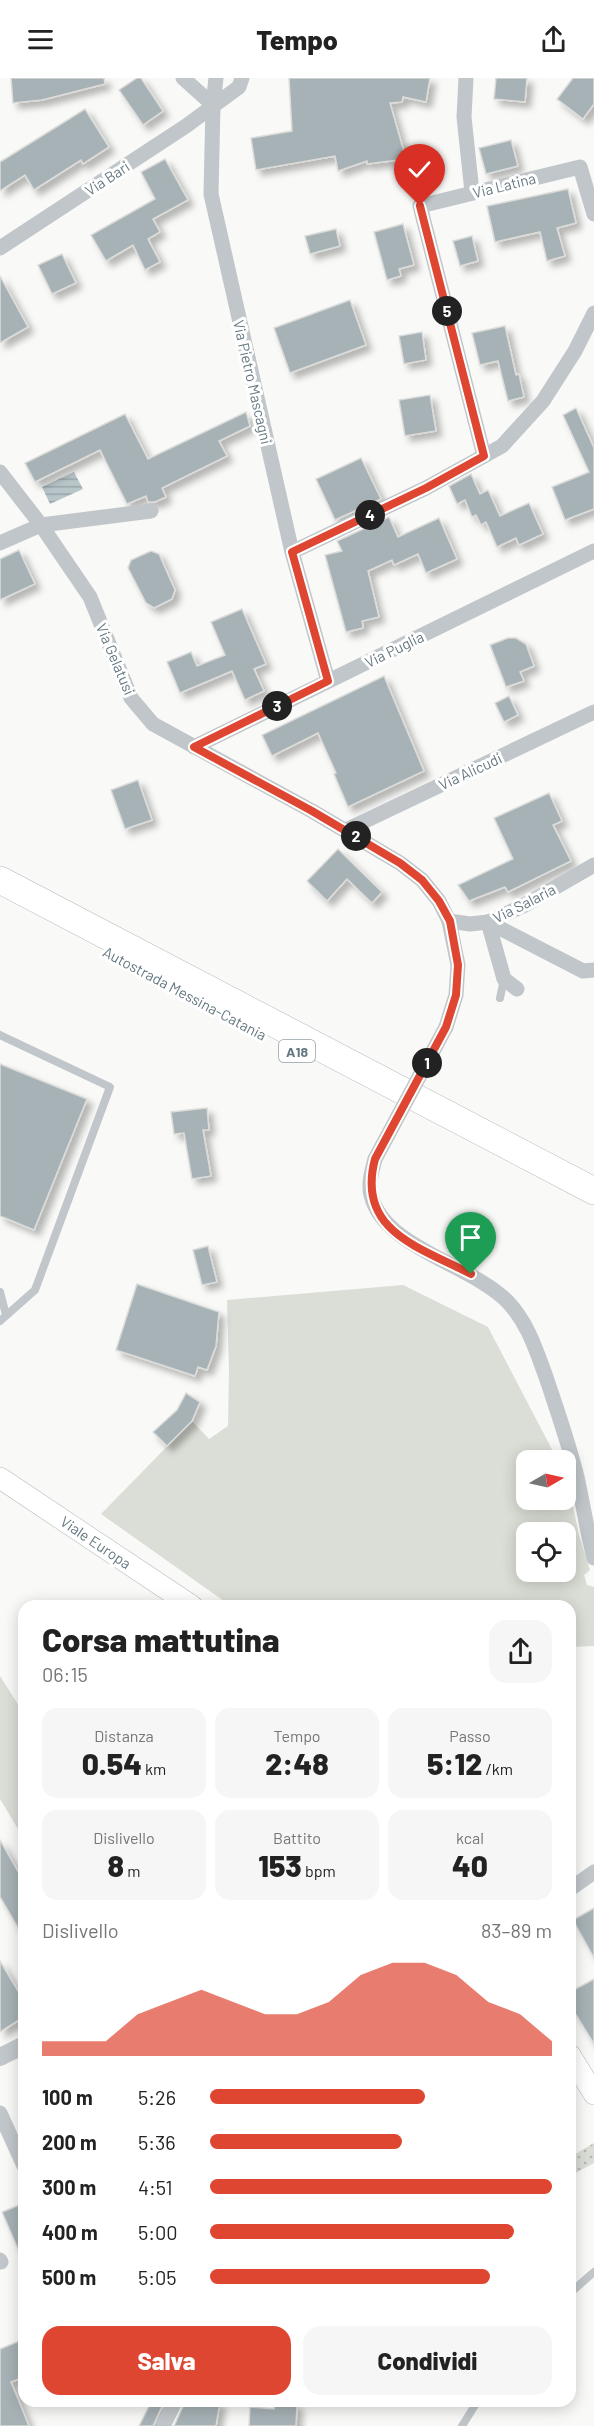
<!DOCTYPE html>
<html lang="it">
<head>
<meta charset="utf-8">
<style>
  :root { --surface:#fff; --page:#f6f6f6; --text:#222; --muted:#767676; --accent:#df4631 }
  body { margin:0; font-family:Barlow,sans-serif; background:var(--page); color:var(--text); height:100vh; display:flex; flex-direction:column; font-size:22px; white-space:nowrap }
  * { box-sizing:border-box; margin:0 }
  p { font-size:20px; color:var(--muted) }
  .icon { flex:none; width:33px; height:33px; fill:none; stroke:currentColor; stroke-width:2; stroke-linecap:round; stroke-linejoin:round }
  .map { position:relative; flex:1; overflow:hidden }
  .side { position:absolute; left:18px; top:1522px; width:558px; height:807px; display:flex; flex-direction:column; background:var(--surface); border-radius:18px; box-shadow:0 3px 15px #0003 }
  .side>* { flex:none }
  .needle { width:39px; rotate:81deg }
  .fabs { position:absolute; left:516px; top:1372px; display:grid; gap:12px }
  .fabs a { display:grid; place-items:center; width:60px; height:60px; border-radius:12px; background:var(--surface); box-shadow:0 3px 15px #0003; font-size:30px }
  .pin { position:absolute; display:grid; place-items:center; width:51px; height:51px; color:#fff; margin:-62px -26px; border-radius:50% 50% 50% 0; rotate:-45deg; box-shadow:0 0 6px #0007 }
  .pin .icon { rotate:45deg }
  .km { position:absolute; width:30px; height:30px; margin:-15px; border-radius:50%; background:#222; color:#fff; font-size:16px; line-height:30px; text-align:center }
  .round { display:grid; place-items:center; flex:none; width:63px; height:63px; border-radius:18px; background:var(--page) }
  .headline { display:flex; align-items:center; justify-content:space-between; height:102px; padding:0 24px }
  h1 { font-size:33px; font-weight:800; line-height:45px }
  .stats { display:grid; grid-template-columns:repeat(3,1fr); gap:9px; height:102px; padding:6px 24px }
  .stats div { display:grid; align-content:center; border-radius:15px; background:var(--page); text-align:center }
  .stats b { font-size:30px; font-weight:800 }
  .stats small { font-size:16px; font-weight:400 }
  .stats p { font-size:16px }
  .chart { height:168px; padding:12px 24px }
  .chart p { display:flex; justify-content:space-between }
  .chart svg { width:100%; height:108px; margin-top:6px; fill:var(--accent); opacity:.7 }
  .cta { display:flex; gap:12px; margin-top:auto; padding:12px 24px }
  .cta a { flex:1; height:69px; border-radius:18px; background:var(--accent); color:#fff; font-size:24px; font-weight:800; line-height:69px; text-align:center }
  .cta a+a { background:var(--page); color:var(--text) }
  ul { padding:0 24px; list-style:none; font-size:20px }
  li { display:grid; grid-template-columns:96px 72px 1fr; align-items:center; height:45px }
  li i { height:15px; border-radius:8px; background:var(--accent) }
  header { display:flex; justify-content:space-between; align-items:center; height:78px; padding:0 24px; background:var(--surface); font-size:27px; font-weight:800 }
  .map>svg:first-child { display:block }
</style>
</head>
<body>
<header><svg class="icon" aria-label="menu" viewBox="0 0 24 24"><path d="M4 6h16M4 12h16M4 18h16"/></svg>Tempo<svg class="icon" aria-label="share" viewBox="0 0 24 24"><path d="M12 15V3M7 8l5-5 5 5M5 13v7h14v-7"/></svg></header>
<div class="map">
<svg width="594" height="2348" viewBox="0 0 594 2348">
  <defs>
    <pattern id="garden-dots" width="8" height="8" patternUnits="userSpaceOnUse" patternTransform="scale(1.5)"><rect width="8" height="8" fill="#daded6"/><path d="M2 2h.1M6 6h.1" fill="none" stroke="#b4b9b3" stroke-width="1.8" stroke-linecap="round"/></pattern>
    <pattern id="water-rules" width="6" height="5" patternUnits="userSpaceOnUse" patternTransform="scale(1.5)"><rect width="6" height="5" fill="#b8c6c9"/><path d="M0 2.5h6" fill="none" stroke="#99a6a9"/></pattern>
    <filter id="shadow"><feDropShadow dx="5.5" dy="5.5" stdDeviation="3" flood-color="#0004"/></filter>
  </defs>
  <rect width="100%" height="100%" fill="#f9f9f7"/>
  <!-- grass -->
  <g fill="#daded6" fill-rule="evenodd">
    <path d="M 403,1207 L 488,1249 L 558,1383 L 526,1383 L 526,1422 L 566,1422 L 566,1397 L 567,1400 L 579,1457 L 590,1492 L 584,1497 L 587,1507 L 594,1509 L 594,1568 L 570,1569 L 570,1528 L 231,1528 L 101,1436 L 192,1343 L 209,1361 L 228,1348 L 229,1292 L 227,1222 ZM 526,1455 L 566,1455 L 566,1494 L 526,1494 Z"/>
    <polygon points="0,1598 24,1636 24,1761 0,1721"/>
  </g>
  <!-- garden -->
  <polygon fill="url(#garden-dots)" points="594,2065 594,2085 570,2098 570,2079"/>
  <!-- water -->
  <polygon fill="url(#water-rules)" points="74,394 83,411 50,426 42,409"/>
  <!-- building -->
  <g fill="#a7b2b6" stroke="#dbdbd9" stroke-width="1.5" filter="url(#shadow)">
    <polygon points="11,0 104,0 105,6 42,22 13,25"/>
    <polygon points="137,0 141,0 163,33 143,47 119,12"/>
    <polygon points="289,0 430,0 426,24 403,19 402,24 390,25 406,81 367,86 367,83 338,93 335,78 256,92 251,60 292,53"/>
    <polygon points="496,0 527,0 525,24 494,21"/>
    <polygon points="573,0 594,0 594,26 583,41 557,21"/>
    <polygon points="85,31 109,69 83,86 81,82 34,112 25,97 0,113 0,84"/>
    <polygon points="511,62 518,88 486,96 479,70"/>
    <polygon points="165,81 188,122 153,141 160,154 148,161 160,184 145,192 133,167 106,183 91,157 155,121 141,94"/>
    <polygon points="568,111 576,145 557,150 565,178 547,183 540,154 495,164 487,128"/>
    <polygon points="403,146 414,187 399,191 401,198 387,202 374,154"/>
    <polygon points="336,151 340,168 310,176 305,158"/>
    <polygon points="472,158 478,183 460,188 453,163"/>
    <polygon points="62,176 76,205 52,216 38,187"/>
    <polygon points="0,198 28,249 0,265"/>
    <polygon points="350,222 366,267 290,295 274,250"/>
    <polygon points="505,248 516,297 519,296 524,319 508,323 498,283 480,287 472,255"/>
    <polygon points="422,254 426,282 404,286 399,258"/>
    <polygon points="430,317 436,353 405,358 399,322"/>
    <polygon points="576,330 594,370 594,431 565,442 552,409 589,394 563,337"/>
    <polygon points="246,334 250,348 219,363 227,378 162,410 166,419 155,424 148,424 146,418 127,426 100,372 35,404 25,385 125,336 148,381"/>
    <polygon points="361,380 381,421 335,442 316,401"/>
    <polygon points="471,396 480,416 488,412 500,438 529,425 543,456 519,467 516,460 497,469 486,444 481,447 476,437 472,439 465,422 457,426 449,408"/>
    <polygon points="389,439 398,459 439,440 457,481 426,495 418,476 394,487 392,482 368,493 379,539 362,543 363,550 346,554 325,477 342,473 337,463"/>
    <polygon points="19,472 35,506 0,522 0,481"/>
    <polygon points="151,473 159,476 175,512 172,521 154,530 146,525 128,490 131,482"/>
    <polygon points="242,531 266,586 254,591 264,613 245,622 232,593 180,615 167,584 191,574 197,588 225,577 211,544"/>
    <polygon points="508,560 516,560 526,566 534,588 520,594 524,603 506,609 490,567"/>
    <polygon points="384,598 424,693 348,729 334,696 336,695 318,655 272,678 262,657"/>
    <polygon points="509,618 518,637 504,644 495,625"/>
    <polygon points="138,702 152,742 125,751 111,712"/>
    <polygon points="549,715 562,743 553,747 571,783 508,814 505,809 469,823 458,807 513,781 494,740"/>
    <polygon points="338,771 382,814 372,825 347,801 327,823 307,803"/>
    <polygon points="0,986 87,1021 34,1152 0,1138"/>
    <polygon points="207,1030 209,1052 203,1052 211,1098 192,1101 184,1055 174,1056 171,1034"/>
    <polygon points="208,1168 217,1204 202,1207 193,1172"/>
    <polygon points="137,1206 219,1234 216,1268 207,1292 198,1289 195,1298 116,1272"/>
    <polygon points="186,1315 200,1324 192,1343 167,1368 153,1354 177,1332"/>
    <polygon points="0,1762 24,1804 24,1860 0,1819"/>
    <polygon points="594,1830 594,1880 573,1842"/>
    <polygon points="0,1883 18,1913 24,1909 24,1939 0,1954"/>
    <polygon points="594,1901 594,1966 570,1927 570,1914"/>
    <polygon points="24,2125 24,2185 2,2134"/>
    <polygon points="24,2261 24,2299 11,2304 29,2348 0,2348 0,2271"/>
    <polygon points="151,2324 164,2324 153,2348 139,2348"/>
    <polygon points="185,2324 220,2324 216,2348 174,2348"/>
    <polygon points="275,2324 297,2326 296,2348 249,2348 250,2329 274,2331"/>
  </g>
  <g fill="none" stroke-linecap="round" stroke-linejoin="round">
    <defs>
      <g id="secondary">
        <polyline points="0,1400 192,1528"/>
        <polyline points="570,1977 594,2016"/>
      </g>
      <polyline id="motorway" points="0,802 594,1113"/>
    </defs>
    <!-- secondary casing -->
    <use href="#secondary" stroke="#b3babd" stroke-width="22"/>
    <!-- motorway casing -->
    <use href="#motorway" stroke="#b4b9bc" stroke-width="28"/>
    <!-- service -->
    <g stroke="#c0c6c9" stroke-width="8">
      <polyline points="500,920 504,901"/>
      <polyline points="0,957 110,1009 35,1212 0,1243"/>
      <polyline points="0,1214 6,1237"/>
      <polyline points="570,2215 594,2194"/>
      <polyline points="462,2348 477,2324"/>
    </g>
    <!-- minor -->
    <g stroke="#c0c6c9" stroke-width="15">
      <polyline points="183,0 213,27"/>
      <polyline points="216,0 213,27 211,116 292,474 328,603"/>
      <polyline points="466,0 464,39 472,114"/>
      <polyline points="0,170 186,48 239,9 242,0"/>
      <polyline points="484,378 420,128 580,89 594,136"/>
      <polyline points="0,394 41,447 90,519 131,620 153,646 312,733 400,785 422,802 439,823 449,843 458,887 456,917 446,949"/>
      <polyline points="0,465 41,447 151,433"/>
      <polyline points="292,474 426,410 502,368 543,323 575,273 594,235"/>
      <polyline points="194,669 594,473"/>
      <polyline points="346,752 594,634"/>
      <polyline points="449,843 470,846 488,844 523,828 594,787"/>
      <polyline points="488,844 583,893 594,892"/>
      <polyline points="488,844 504,901 517,911"/>
      <path d="M 375,1081 C 372,1093 368,1105 371,1117 C 383,1169 470,1186 507,1223 C 528,1245 536,1272 546,1299 C 557,1332 569,1366 577,1399 C 583,1426 587,1453 594,1480"/>
      <polyline points="570,1811 594,1794"/>
      <polyline points="0,2035 24,2088"/>
      <polyline points="0,2182 1,2184"/>
      <polyline points="163,2348 175,2324"/>
    </g>
    <!-- tertiary -->
    <polyline stroke="#c0c6c9" stroke-width="18" points="0,1979 24,1967"/>
    <!-- secondary -->
    <use href="#secondary" stroke="#fff" stroke-width="21"/>
    <!-- motorway -->
    <use href="#motorway" stroke="#fff" stroke-width="27"/>
    <!-- minor-bridge -->
    <polyline stroke="#c0c6c9" stroke-width="15" points="375,1081 446,949"/>
  </g>
  <g fill="none" stroke-linecap="round" stroke-linejoin="round">
    <defs>
      <path id="route" d="M 420,128 L 484,378 L 426,410 L 292,474 L 328,603 L 194,669 L 312,733 L 400,785 L 422,802 L 439,823 L 450,843 L 458,887 L 456,917 L 446,949 L 375,1081 C 356,1153 419,1169 471,1196"/>
    </defs>
    <!-- route casing -->
    <use href="#route" stroke="#fff" stroke-width="12"/>
    <!-- route -->
    <use href="#route" stroke="#df4631" stroke-width="8"/>
  </g>
  <g text-anchor="middle" dominant-baseline="central" stroke-width="6" stroke-linejoin="round" paint-order="stroke">
    <!-- shield labels -->
    <rect fill="#fff" stroke="#93a0a7" stroke-width="1.5" x="279" y="962" width="36" height="22" rx="4.5"/>
    <g font-size="14" font-weight="bold" fill="#657881">
      <text x="297" y="973">A18</text>
    </g>
    <!-- street labels -->
    <g font-size="15" fill="#657881" stroke="#fff">
      <text transform="translate(107 100) rotate(-33)">Via Bari</text>
      <text transform="translate(504 107) rotate(-14)">Via Latina</text>
      <text transform="translate(253 304) rotate(77)">Via Pietro Mascagni</text>
      <text transform="translate(394 571) rotate(-26)">Via Puglia</text>
      <text transform="translate(116 581) rotate(67)">Via Gelatusi</text>
      <text transform="translate(470 693) rotate(-25)">Via Alicudi</text>
      <text transform="translate(524 825) rotate(-27)">Via Salaria</text>
      <text transform="translate(185 915) rotate(28)">Autostrada Messina-Catania</text>
      <text transform="translate(96 1464) rotate(34)">Viale Europa</text>
    </g>
  </g>
</svg>
<div class="fabs">
<a><svg class="needle" viewBox="-14 -14 28 28"><path d="M0-13l5 13h-10z" fill="#e53935"/><path d="M0 13l5-13h-10z" fill="#767676"/></svg></a>
<a><svg class="icon" aria-label="locate" viewBox="0 0 24 24"><circle cx="12" cy="12" r="6"/><path d="M12 2v4M12 18v4M2 12h4M18 12h4"/></svg></a>
</div>
<div class="pin" style="left:471px;top:1196px;background:#1e9e55"><svg class="icon" aria-label="arrive" viewBox="0 0 24 24"><path d="M6 21V4h12l-3 4 3 4H6"/></svg></div>
<div class="pin" style="left:420px;top:128px;background:#d93025"><svg class="icon" aria-label="check" viewBox="0 0 24 24"><path d="M5 12l5 5 9-10"/></svg></div>
<b class="km" style="left:427px;top:985px">1</b>
<b class="km" style="left:356px;top:758px">2</b>
<b class="km" style="left:277px;top:628px">3</b>
<b class="km" style="left:370px;top:437px">4</b>
<b class="km" style="left:447px;top:233px">5</b>
<section class="side">
<div class="headline"><div><h1>Corsa mattutina</h1><p>06:15</p></div><a class="round"><svg class="icon" aria-label="share" viewBox="0 0 24 24"><path d="M12 15V3M7 8l5-5 5 5M5 13v7h14v-7"/></svg></a></div>
<div class="stats">
<div><p>Distanza</p><b>0.54<small> km</small></b></div>
<div><p>Tempo</p><b>2:48</b></div>
<div><p>Passo</p><b>5:12<small> /km</small></b></div>
</div>
<div class="stats">
<div><p>Dislivello</p><b>8<small> m</small></b></div>
<div><p>Battito</p><b>153<small> bpm</small></b></div>
<div><p>kcal</p><b>40</b></div>
</div>
<div class="chart"><p><span>Dislivello</span>83–89 m</p>
<svg viewBox="0 0 160 44" preserveAspectRatio="none"><path d="M0 44V38L10 38L20 38L30 27L40 22L50 17L60 22L70 27L80 27L90 22L100 11L110 6L120 6L130 11L140 22L150 27L160 38V44z"/></svg>
</div>
<ul>
<li><b>100 m</b>5:26<i style="width:63%"></i></li>
<li><b>200 m</b>5:36<i style="width:56%"></i></li>
<li><b>300 m</b>4:51<i style="width:100%"></i></li>
<li><b>400 m</b>5:00<i style="width:89%"></i></li>
<li><b>500 m</b>5:05<i style="width:82%"></i></li>
</ul>
<div class="cta"><a>Salva</a><a>Condividi</a></div>
</section>
</div>
</body>
</html>
